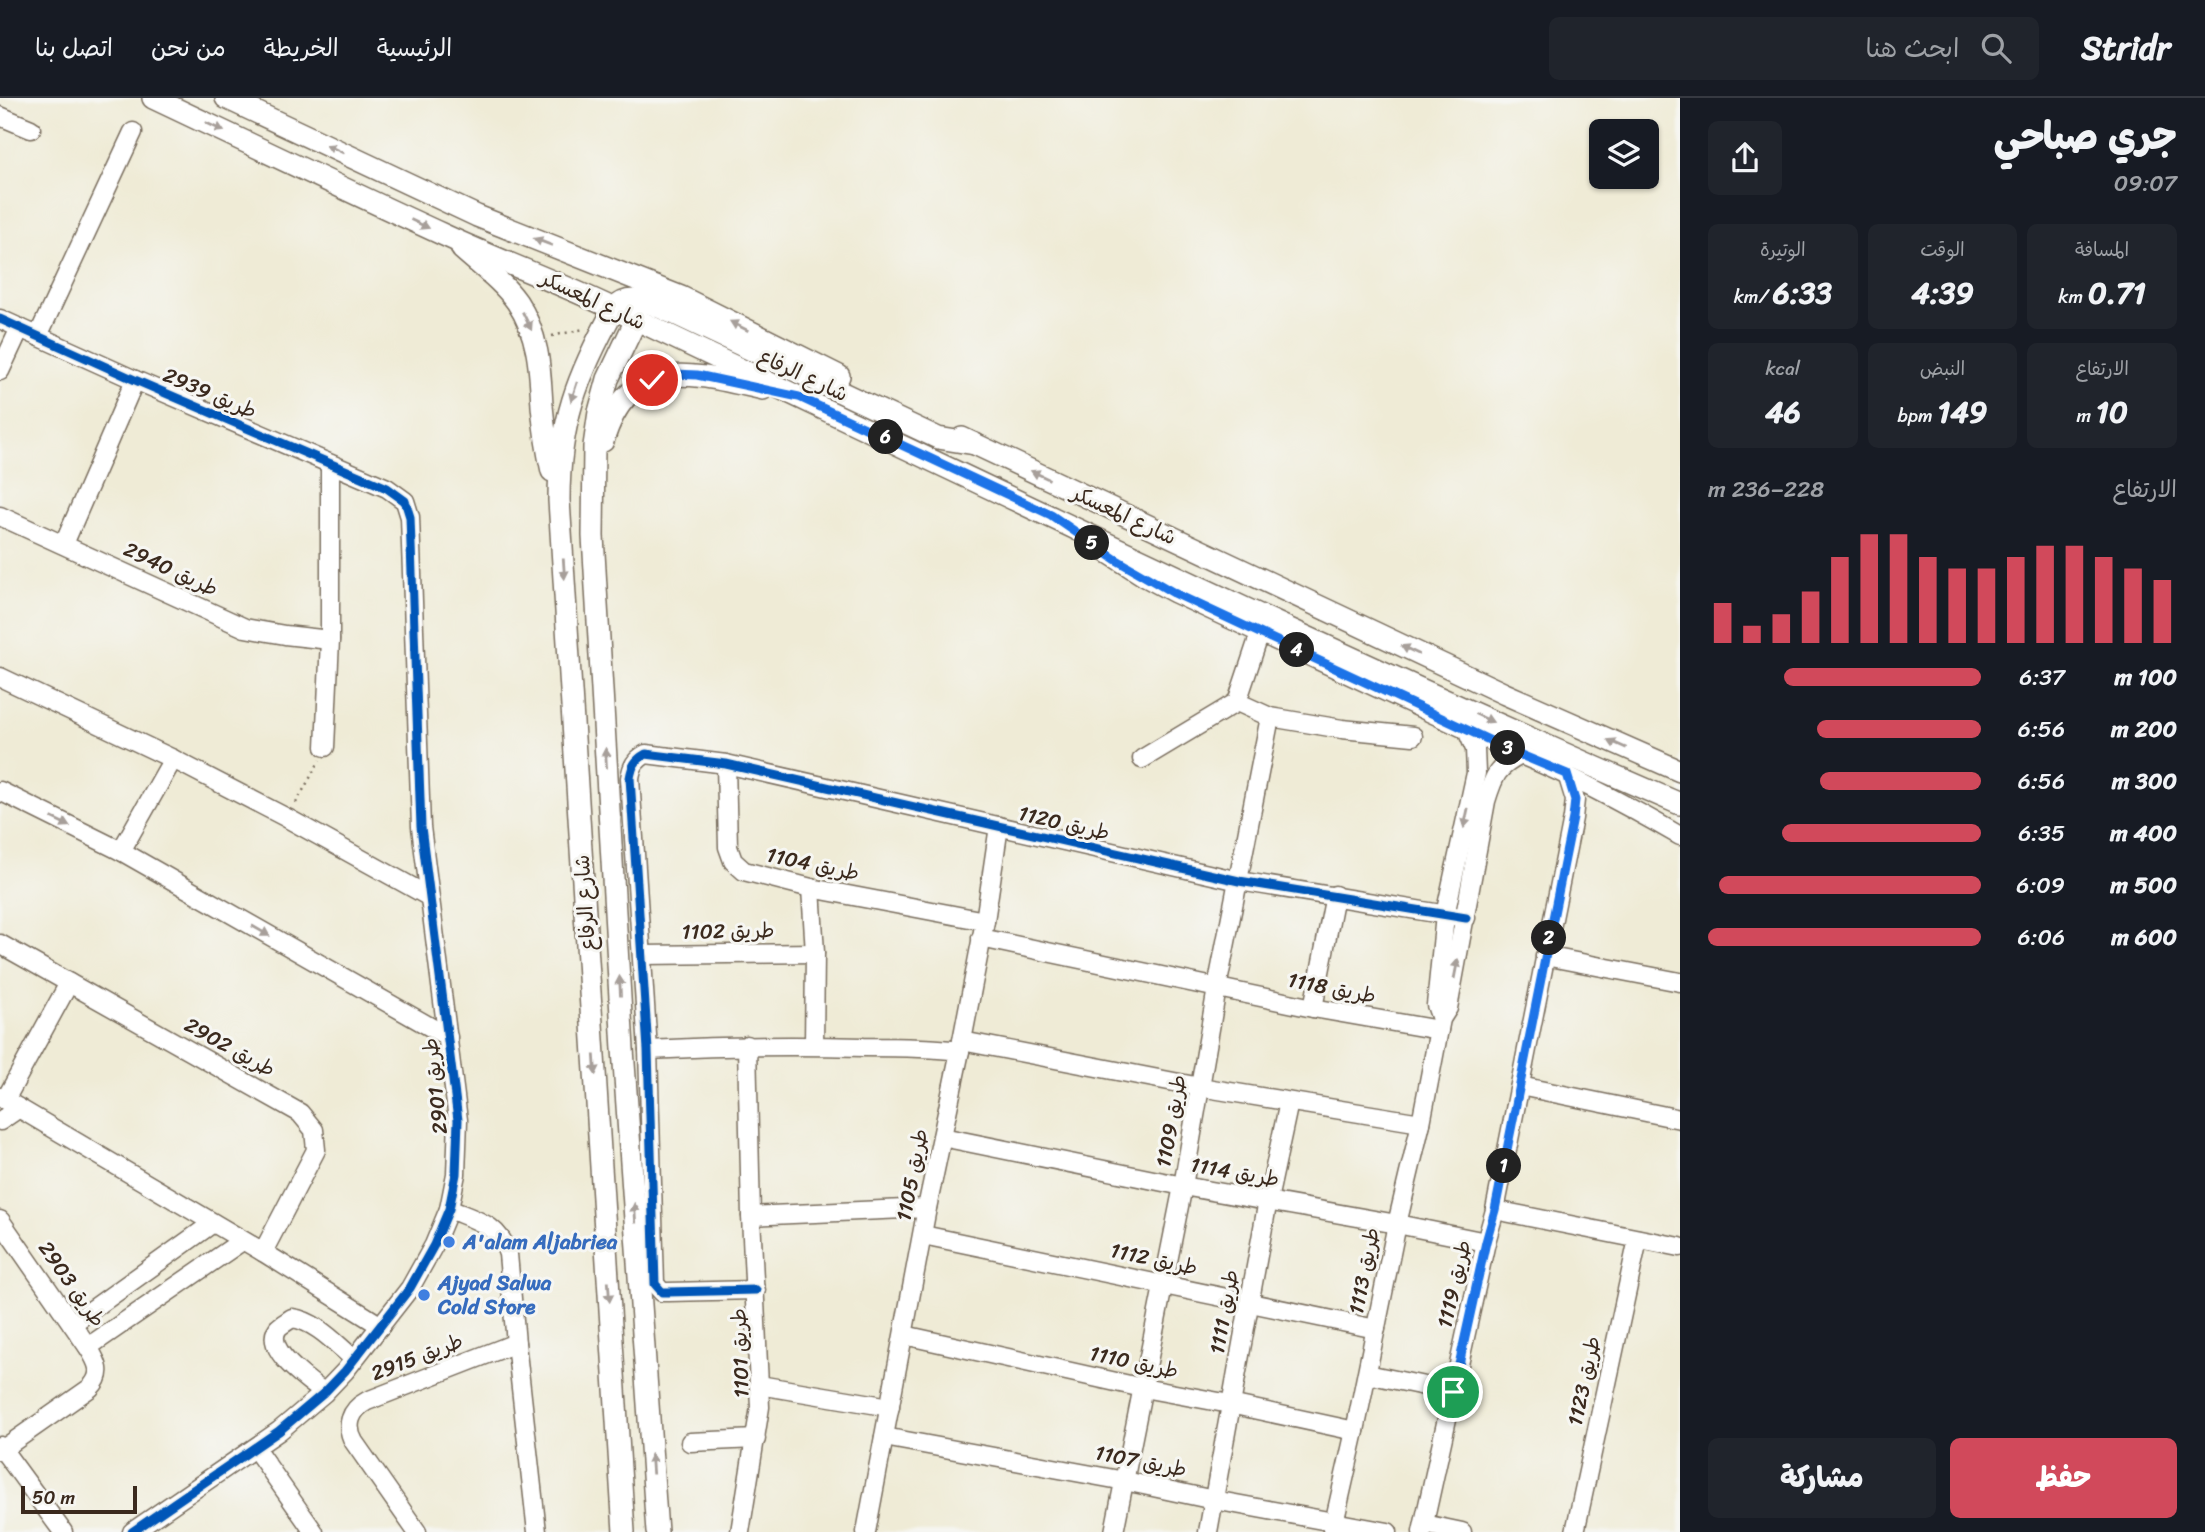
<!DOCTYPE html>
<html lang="ar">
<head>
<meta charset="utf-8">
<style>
  :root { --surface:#171b24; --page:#20242c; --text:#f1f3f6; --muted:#9ea1a6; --line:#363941; --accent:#d1495b }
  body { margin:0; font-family:Sriracha,"Playpen Sans Arabic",sans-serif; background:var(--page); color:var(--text); direction:rtl; height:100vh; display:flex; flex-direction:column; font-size:26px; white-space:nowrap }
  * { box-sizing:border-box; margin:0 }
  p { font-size:23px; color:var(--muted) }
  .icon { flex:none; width:38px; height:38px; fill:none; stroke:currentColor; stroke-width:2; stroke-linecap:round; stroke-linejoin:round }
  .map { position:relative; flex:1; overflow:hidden; direction:ltr }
  .sheet { display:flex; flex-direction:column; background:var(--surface); width:525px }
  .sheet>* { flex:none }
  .tools { position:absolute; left:1589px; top:21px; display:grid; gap:14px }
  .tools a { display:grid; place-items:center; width:70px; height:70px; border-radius:10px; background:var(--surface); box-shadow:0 2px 5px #0004; font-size:35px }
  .scale { position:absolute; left:21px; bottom:18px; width:116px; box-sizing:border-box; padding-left:7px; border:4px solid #3b2a1e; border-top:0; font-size:19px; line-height:24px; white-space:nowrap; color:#3b2a1e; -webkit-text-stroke:5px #f6f6f2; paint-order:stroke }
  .pin { position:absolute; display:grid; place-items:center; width:60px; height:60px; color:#fff; margin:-30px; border:4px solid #fff; border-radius:50%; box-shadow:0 2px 7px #0007 }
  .km { position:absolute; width:35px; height:35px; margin:-18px; border-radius:50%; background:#222; color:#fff; font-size:19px; line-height:35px; text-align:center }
  .round { display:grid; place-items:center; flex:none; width:74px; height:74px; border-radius:10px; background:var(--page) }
  .overview { display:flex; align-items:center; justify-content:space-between; height:119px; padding:0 28px }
  h1 { font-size:38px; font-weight:800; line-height:52px }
  .metrics { display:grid; grid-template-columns:repeat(3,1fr); gap:10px; height:119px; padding:7px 28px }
  .metrics div { display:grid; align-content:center; border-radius:10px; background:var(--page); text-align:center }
  .metrics b { font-size:30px; font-weight:800 }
  .metrics small { font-size:19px; font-weight:400 }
  .metrics p { font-size:19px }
  .chart { height:196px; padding:14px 28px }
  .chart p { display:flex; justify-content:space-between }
  .chart svg { width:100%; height:126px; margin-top:7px; stroke:var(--accent); stroke-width:6 }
  .cta { display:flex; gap:14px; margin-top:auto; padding:14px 28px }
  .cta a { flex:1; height:80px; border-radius:10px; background:var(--accent); color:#fff; font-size:28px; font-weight:800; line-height:80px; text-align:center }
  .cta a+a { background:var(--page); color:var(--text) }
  ul { padding:0 28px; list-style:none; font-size:23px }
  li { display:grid; grid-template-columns:112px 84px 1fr; align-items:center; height:52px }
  li i { height:18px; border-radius:9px; background:var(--accent) }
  header { display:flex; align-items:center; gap:42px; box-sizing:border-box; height:98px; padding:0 35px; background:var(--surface); border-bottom:2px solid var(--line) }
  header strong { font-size:33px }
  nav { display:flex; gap:38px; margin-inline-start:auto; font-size:24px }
  .search { width:490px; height:63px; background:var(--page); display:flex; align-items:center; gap:18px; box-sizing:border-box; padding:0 24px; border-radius:10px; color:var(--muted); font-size:26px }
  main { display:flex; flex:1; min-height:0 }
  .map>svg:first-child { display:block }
</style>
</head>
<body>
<header>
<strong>Stridr</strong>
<div class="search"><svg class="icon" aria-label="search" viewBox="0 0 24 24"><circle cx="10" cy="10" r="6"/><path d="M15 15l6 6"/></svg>ابحث هنا</div>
<nav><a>الرئيسية</a><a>الخريطة</a><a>من نحن</a><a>اتصل بنا</a></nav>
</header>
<main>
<section class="sheet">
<div class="overview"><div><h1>جري صباحي</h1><p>09:07</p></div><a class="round"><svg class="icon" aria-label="share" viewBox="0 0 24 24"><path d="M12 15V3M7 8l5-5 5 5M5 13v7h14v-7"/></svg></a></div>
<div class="metrics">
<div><p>المسافة</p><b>0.71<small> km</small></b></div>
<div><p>الوقت</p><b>4:39</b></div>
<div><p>الوتيرة</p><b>6:33<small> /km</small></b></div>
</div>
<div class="metrics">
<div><p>الارتفاع</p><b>10<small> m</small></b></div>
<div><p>النبض</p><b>149<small> bpm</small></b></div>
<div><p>kcal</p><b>46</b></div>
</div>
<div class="chart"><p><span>الارتفاع</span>228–236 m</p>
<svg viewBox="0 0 160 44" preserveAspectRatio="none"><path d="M5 44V30M15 44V38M25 44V34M35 44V26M45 44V14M55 44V6M65 44V6M75 44V14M85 44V18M95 44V18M105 44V14M115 44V10M125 44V10M135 44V14M145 44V18M155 44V22"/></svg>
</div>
<ul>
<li><b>100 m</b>6:37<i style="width:72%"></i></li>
<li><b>200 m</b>6:56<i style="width:60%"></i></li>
<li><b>300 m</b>6:56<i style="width:59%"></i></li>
<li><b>400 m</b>6:35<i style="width:73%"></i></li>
<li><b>500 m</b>6:09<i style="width:96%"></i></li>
<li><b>600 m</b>6:06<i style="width:100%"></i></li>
</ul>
<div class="cta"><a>حفظ</a><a>مشاركة</a></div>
</section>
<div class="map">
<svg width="1680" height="1434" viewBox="0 0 1680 1434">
  <rect width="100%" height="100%" fill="#f6f6f2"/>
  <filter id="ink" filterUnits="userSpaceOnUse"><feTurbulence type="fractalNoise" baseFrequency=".0143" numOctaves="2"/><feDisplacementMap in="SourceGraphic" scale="14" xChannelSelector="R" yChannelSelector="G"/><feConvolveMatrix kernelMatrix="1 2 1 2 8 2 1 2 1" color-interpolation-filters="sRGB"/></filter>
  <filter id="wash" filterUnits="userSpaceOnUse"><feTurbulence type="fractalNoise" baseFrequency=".00686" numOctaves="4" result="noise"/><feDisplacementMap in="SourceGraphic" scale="28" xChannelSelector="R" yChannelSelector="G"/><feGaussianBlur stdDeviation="1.57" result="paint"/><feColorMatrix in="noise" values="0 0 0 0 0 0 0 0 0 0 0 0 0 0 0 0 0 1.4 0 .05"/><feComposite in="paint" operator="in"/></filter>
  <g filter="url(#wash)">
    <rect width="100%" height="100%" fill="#efebd6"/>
  </g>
  <g filter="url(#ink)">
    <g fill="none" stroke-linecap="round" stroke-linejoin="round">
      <defs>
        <g id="minor">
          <polyline points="0,18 31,31"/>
          <polyline points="0,221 135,282 387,390 405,403 410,419 421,729 458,1022 456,1076 449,1111 434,1147 410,1190 345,1273 324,1295 279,1333 132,1434"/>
          <polyline points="38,238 133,34"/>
          <polyline points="0,273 20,230"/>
          <polyline points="0,418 245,530 285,537 330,542"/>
          <polyline points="64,446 135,282"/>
          <path d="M 1094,447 L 1144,479 L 1174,495 L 1521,657 C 1577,680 1628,708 1680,738"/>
          <polyline points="0,579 173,661 287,720 428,798"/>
          <polyline points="1237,604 1270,619 1342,631 1413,638"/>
          <polyline points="325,649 330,542 330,366"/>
          <polyline points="1142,661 1237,604 1260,535"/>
          <polyline points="726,666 728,749 733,763 744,773 811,790 985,823"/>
          <polyline points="0,693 121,753 448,939"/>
          <polyline points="121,753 173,661"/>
          <polyline points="811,790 815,855 814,947"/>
          <polyline points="981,840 1313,910 1439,932"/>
          <polyline points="0,846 300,1015 314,1032 316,1052 263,1154"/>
          <polyline points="642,857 815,855"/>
          <polyline points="1545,858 1680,884"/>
          <polyline points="1313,910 1335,797"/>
          <polyline points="1441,921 1436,907 1445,817 1476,675 1475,651 1466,630"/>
          <polyline points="962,943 1200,989 1421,1025"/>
          <path d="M 648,952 C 720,948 791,947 864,949 C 896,949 928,949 960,953"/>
          <polyline points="1520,988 1680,1021"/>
          <polyline points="0,999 263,1154 381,1228"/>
          <polyline points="5,1002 69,885"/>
          <polyline points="0,1023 19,1010"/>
          <polyline points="942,1039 1183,1088 1397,1126 1486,1144"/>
          <path d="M 449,1111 C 475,1122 499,1126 508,1156 L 516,1245 L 537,1434"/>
          <polyline points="1495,1112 1680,1149"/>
          <polyline points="751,1118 927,1110"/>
          <path d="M 0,1122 L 88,1249 C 98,1265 104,1276 90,1290 L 0,1353"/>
          <polyline points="923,1137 1376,1231"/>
          <path d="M 756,1192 L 668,1194 L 662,1194 L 655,1186 L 648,952 L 630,680 C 632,668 635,662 646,656 L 726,666 L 1239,783 L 1466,820"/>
          <polyline points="72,1226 213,1125"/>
          <polyline points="904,1237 1143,1290 1230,1306 1355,1333"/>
          <polyline points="88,1249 242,1143"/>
          <polyline points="1367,1276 1453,1294"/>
          <polyline points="759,1287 890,1309"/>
          <path d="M 324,1295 C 310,1283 262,1252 278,1230 C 282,1226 288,1223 292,1220 C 316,1223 336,1246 354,1261"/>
          <polyline points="884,1339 1125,1383 1214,1402 1388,1434"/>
          <polyline points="690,1344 756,1341"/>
          <polyline points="0,1348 63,1434"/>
          <polyline points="255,1350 314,1434"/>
          <polyline points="1424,1426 1462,1434"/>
          <path d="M 417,1434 L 354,1344 C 345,1328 350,1312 367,1303 L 516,1245"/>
          <polyline points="740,1434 760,1309 751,1118 747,947"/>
          <polyline points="866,1434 927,1110 960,953 985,823 999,728"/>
          <polyline points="1114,1434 1183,1088 1217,890 1270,619"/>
          <polyline points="1208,1434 1268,1102 1289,1004"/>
          <path d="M 1332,1434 L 1355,1333 L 1397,1126 L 1421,1025 L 1441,921 L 1448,910 L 1486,703 C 1494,677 1497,669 1521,657"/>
          <polyline points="1422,1434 1486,1144 1495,1112 1573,720 1575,702 1567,676"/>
          <polyline points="1575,1434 1638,1141"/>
        </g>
        <g id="major">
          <path d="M 153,0 C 250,46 346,92 444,137 C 500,163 558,184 614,211 C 968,379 1320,551 1680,706"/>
          <polyline points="226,0 477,118 681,199 839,278"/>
          <path d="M 462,151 C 481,168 502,183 517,204 C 539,237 540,271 542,308 C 544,330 547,352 552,373"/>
          <polyline points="636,207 636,222 608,281 599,314 594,348 593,438 623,951 657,1434"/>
          <polyline points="962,340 1505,596 1680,673"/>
          <path d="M 603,343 C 630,254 694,276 763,291"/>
          <path d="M 624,1434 L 559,402 C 559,325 577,278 614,211 C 631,192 655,208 675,216 L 938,340 L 975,346"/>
        </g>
      </defs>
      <!-- minor casing -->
      <use href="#minor" stroke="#7a6e5e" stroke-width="21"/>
      <!-- major casing -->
      <use href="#major" stroke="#7a6e5e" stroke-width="24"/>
      <!-- path -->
      <g stroke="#7a6e5e" stroke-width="2.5" stroke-dasharray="2 5" stroke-linecap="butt">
        <polyline points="552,238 584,231"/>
        <polyline points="296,705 320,662"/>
      </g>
      <!-- minor -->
      <use href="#minor" stroke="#fff" stroke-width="18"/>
      <!-- major -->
      <use href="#major" stroke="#fff" stroke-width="21"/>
      <defs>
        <g id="cycleway">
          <polyline points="0,221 135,282 387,390 405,403 410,419 421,729 458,1022 456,1076 449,1111 434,1147 410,1190 345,1273 324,1295 279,1333 132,1434"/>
          <path d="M 756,1192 L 668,1194 L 662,1194 L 655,1186 L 648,952 L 630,680 C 632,668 635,662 646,656 L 726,666 L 1239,783 L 1466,820"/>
        </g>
      </defs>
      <!-- cycleway casing -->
      <use href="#cycleway" stroke="#f6f6f2" stroke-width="13"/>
      <!-- cycleway -->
      <use href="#cycleway" stroke="#0057b8" stroke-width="9"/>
    </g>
    <!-- one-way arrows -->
    <defs><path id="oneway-solid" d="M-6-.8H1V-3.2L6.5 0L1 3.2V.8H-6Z" transform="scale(1.75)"/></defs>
    <g fill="#a79f9a">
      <use href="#oneway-solid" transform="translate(215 29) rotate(25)"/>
      <use href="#oneway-solid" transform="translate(335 51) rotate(-155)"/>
      <use href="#oneway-solid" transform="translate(420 126) rotate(25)"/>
      <use href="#oneway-solid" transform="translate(543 144) rotate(-159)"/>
      <use href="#oneway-solid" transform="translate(527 223) rotate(64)"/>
      <use href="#oneway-solid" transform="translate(739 228) rotate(-153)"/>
      <use href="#oneway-solid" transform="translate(574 294) rotate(108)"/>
      <use href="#oneway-solid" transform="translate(1040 377) rotate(-155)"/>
      <use href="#oneway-solid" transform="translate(564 471) rotate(86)"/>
      <use href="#oneway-solid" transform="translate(1410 552) rotate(-155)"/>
      <use href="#oneway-solid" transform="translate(1484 620) rotate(25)"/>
      <use href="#oneway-solid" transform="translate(1617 646) rotate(-156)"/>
      <use href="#oneway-solid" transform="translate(606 660) rotate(-93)"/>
      <use href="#oneway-solid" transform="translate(1466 720) rotate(102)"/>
      <use href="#oneway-solid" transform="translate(61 724) rotate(26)"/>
      <use href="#oneway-solid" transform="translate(261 833) rotate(30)"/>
      <use href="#oneway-solid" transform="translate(1456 871) rotate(-79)"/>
      <use href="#oneway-solid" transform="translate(620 888) rotate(-93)"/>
      <use href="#oneway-solid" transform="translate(595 967) rotate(86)"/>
      <use href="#oneway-solid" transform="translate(635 1115) rotate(-94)"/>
      <use href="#oneway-solid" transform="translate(609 1194) rotate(86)"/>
      <use href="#oneway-solid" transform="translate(652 1366) rotate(-94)"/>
    </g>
  </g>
  <g fill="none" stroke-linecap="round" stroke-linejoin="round" filter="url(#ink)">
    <defs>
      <polyline id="route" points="652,282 674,276 697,277 799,299 1051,417 1115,461 1174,495 1521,657 1567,676 1575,702 1573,720 1495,1112 1486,1144 1453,1294"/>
    </defs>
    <!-- route casing -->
    <use href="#route" stroke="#fff" stroke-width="14"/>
    <!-- route -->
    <use href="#route" stroke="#1a73e8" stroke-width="9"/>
  </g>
  <!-- markers -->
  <g fill="#3f7fe0" stroke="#f6f6f2" stroke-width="2.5">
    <circle cx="449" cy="1144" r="7"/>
    <circle cx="424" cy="1197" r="7"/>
  </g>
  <g text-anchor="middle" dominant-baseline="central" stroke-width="6" stroke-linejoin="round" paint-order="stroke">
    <!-- street labels -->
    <g font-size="21" fill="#3b2a1e" stroke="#f6f6f2">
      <text transform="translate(593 202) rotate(25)">شارع المعسكر</text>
      <text transform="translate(803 277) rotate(25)">شارع الرفاع</text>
      <text transform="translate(210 295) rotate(23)">طريق 2939</text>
      <text transform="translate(1124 417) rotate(25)">شارع المعسكر</text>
      <text transform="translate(171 471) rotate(25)">طريق 2940</text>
      <text transform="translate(1064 725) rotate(13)">طريق 1120</text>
      <text transform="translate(813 766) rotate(12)">طريق 1104</text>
      <text transform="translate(585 805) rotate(-94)">شارع الرفاع</text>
      <text transform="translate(728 833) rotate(-1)">طريق 1102</text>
      <text transform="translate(1332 890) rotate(11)">طريق 1118</text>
      <text transform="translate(230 949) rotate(29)">طريق 2902</text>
      <text transform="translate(435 988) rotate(-96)">طريق 2901</text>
      <text transform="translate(1171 1023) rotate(-80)">طريق 1109</text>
      <text transform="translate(1235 1074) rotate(10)">طريق 1114</text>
      <text transform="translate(912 1077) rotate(-79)">طريق 1105</text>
      <text transform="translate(1154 1161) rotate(12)">طريق 1112</text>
      <text transform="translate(1364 1173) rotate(-79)">طريق 1113</text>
      <text transform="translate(72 1186) rotate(55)">طريق 2903</text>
      <text transform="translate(1454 1186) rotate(-77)">طريق 1119</text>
      <text transform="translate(1224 1214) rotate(-80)">طريق 1111</text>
      <text transform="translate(740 1255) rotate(-92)">طريق 1101</text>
      <text transform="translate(417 1259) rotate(-21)">طريق 2915</text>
      <text transform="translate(1134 1264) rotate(12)">طريق 1110</text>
      <text transform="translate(1584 1283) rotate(-78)">طريق 1123</text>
      <text transform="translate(1141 1363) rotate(11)">طريق 1107</text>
    </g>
    <!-- shop labels -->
    <g font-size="21" font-weight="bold" fill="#366cbe" stroke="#f6f6f2" text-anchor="start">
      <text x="463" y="1144">A'alam Aljabriea</text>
      <text x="438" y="1185">Ajyad Salwa<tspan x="438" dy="24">Cold Store</tspan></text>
    </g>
  </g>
</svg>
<div class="tools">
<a><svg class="icon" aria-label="layers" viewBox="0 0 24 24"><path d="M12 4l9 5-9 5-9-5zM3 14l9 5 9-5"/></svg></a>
</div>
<div class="scale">50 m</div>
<div class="pin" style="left:1453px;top:1294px;background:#1e9e55"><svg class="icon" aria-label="arrive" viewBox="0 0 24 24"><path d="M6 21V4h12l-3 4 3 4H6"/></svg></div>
<div class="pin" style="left:652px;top:282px;background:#d93025"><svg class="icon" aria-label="check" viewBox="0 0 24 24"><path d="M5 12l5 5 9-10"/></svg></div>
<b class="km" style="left:1504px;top:1068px">1</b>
<b class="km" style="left:1549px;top:840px">2</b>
<b class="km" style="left:1508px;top:650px">3</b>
<b class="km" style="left:1297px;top:552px">4</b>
<b class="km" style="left:1092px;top:445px">5</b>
<b class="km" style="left:886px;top:339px">6</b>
</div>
</main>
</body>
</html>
